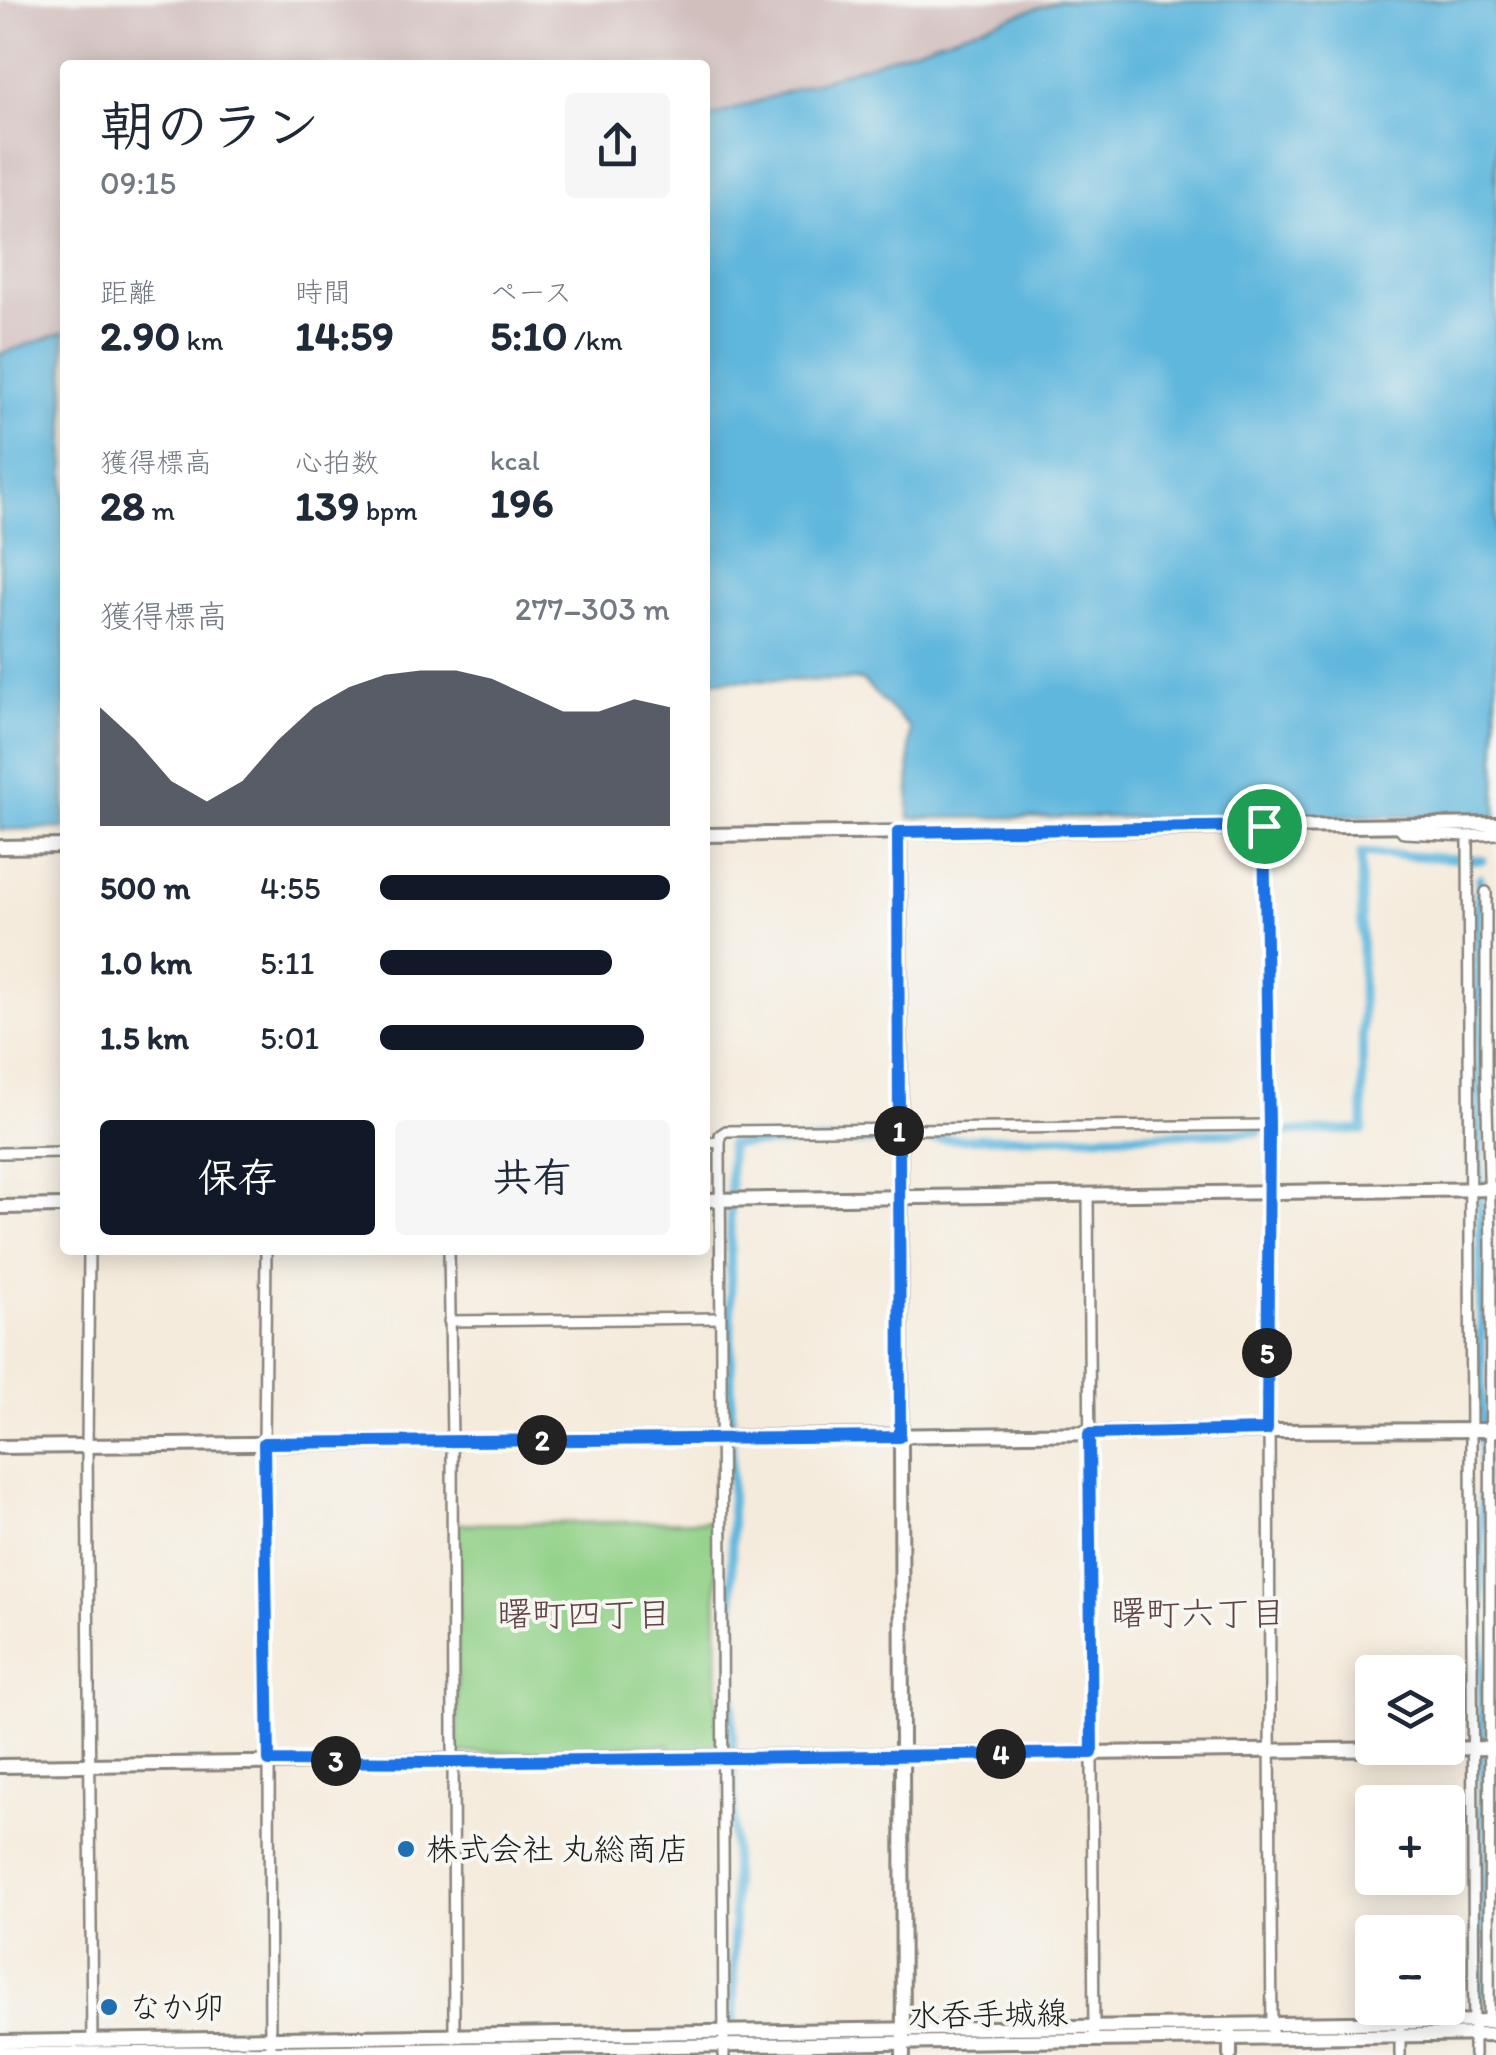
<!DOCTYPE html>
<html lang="ja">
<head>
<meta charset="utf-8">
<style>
  :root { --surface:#fff; --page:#f6f6f7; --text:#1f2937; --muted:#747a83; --accent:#111827 }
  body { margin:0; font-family:Itim,"Klee One",sans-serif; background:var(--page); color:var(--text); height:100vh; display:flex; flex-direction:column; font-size:38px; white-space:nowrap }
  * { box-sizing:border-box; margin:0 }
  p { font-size:32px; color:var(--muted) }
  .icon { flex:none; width:55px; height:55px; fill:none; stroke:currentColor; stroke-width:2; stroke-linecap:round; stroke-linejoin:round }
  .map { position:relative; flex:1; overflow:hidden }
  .drawer { position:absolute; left:60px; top:60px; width:650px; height:1195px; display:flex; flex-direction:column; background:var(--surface); border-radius:10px; box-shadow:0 5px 25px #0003 }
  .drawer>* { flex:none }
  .buttons { position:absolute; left:1355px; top:1655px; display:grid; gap:20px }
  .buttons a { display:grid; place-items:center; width:110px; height:110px; border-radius:10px; background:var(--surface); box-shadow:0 5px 25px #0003; font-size:50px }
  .pin { position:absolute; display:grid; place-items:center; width:85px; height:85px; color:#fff; margin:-42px; border:5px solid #fff; border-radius:50%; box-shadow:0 2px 10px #0007 }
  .km { position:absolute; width:50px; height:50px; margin:-25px; border-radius:50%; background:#222; color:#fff; font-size:28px; line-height:50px; text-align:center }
  .round { display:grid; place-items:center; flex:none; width:105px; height:105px; border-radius:10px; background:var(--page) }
  .headline { display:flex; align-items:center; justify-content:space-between; height:170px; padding:0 40px }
  h1 { font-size:55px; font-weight:700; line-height:75px }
  .metrics { display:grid; grid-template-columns:repeat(3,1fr); gap:15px; height:170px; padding:10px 40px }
  .metrics div { display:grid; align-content:center }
  .metrics b { font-size:42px; font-weight:700 }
  .metrics small { font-size:28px; font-weight:400 }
  .metrics p { font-size:28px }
  .chart { height:280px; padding:20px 40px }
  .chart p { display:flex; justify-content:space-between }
  .chart svg { width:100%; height:180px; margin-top:10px; fill:var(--accent); opacity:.7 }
  .button { display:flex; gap:20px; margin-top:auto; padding:20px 40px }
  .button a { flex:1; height:115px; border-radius:10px; background:var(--accent); color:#fff; font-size:40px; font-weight:700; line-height:115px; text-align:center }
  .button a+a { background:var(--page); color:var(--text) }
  ul { padding:0 40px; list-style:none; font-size:32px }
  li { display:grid; grid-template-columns:160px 120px 1fr; align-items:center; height:75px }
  li i { height:25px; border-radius:12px; background:var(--accent) }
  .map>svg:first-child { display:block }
</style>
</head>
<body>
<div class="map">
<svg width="1496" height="2055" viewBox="0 0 1496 2055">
  <rect width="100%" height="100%" fill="#f6f6f2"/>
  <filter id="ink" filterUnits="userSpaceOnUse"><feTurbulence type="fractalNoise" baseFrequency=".01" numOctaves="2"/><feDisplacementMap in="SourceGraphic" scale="20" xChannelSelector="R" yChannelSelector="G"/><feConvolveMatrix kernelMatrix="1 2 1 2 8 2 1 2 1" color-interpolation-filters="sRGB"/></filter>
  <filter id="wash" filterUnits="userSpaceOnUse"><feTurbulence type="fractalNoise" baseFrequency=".0048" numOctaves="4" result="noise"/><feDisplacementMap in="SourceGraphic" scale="40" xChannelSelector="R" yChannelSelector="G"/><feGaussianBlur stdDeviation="2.25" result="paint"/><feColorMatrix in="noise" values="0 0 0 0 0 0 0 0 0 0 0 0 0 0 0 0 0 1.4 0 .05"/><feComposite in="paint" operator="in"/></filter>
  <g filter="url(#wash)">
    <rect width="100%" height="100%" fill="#f5ebdc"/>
    <!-- industrial -->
    <polygon fill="#d1bfbe" points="0,0 1060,0 705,119 705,65 65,65 65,332 0,354"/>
    <!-- green -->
    <polygon fill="#90d086" stroke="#567651" stroke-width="2.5" points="716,1521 718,1747 714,1750 669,1750 669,1745 606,1746 605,1751 461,1753 457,1751 457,1524"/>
    <!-- water -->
    <g fill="#60b7dd" stroke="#3e6a7c" stroke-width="2.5">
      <polygon points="1060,0 1496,0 1496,816 909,818 910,728 862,680 705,681 705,119"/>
      <polygon points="65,332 65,828 0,830 0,354"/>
    </g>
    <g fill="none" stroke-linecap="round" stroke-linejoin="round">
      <!-- canal -->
      <g stroke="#60b7dd" stroke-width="9">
        <polyline points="1480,878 1478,898 1482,1455 1482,2010"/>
        <polyline points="1278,1132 1363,1130 1361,853 1482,860"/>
        <polyline points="734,2022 730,1144 1259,1132"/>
        <polyline points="1483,2048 1483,2055"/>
      </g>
    </g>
  </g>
  <g filter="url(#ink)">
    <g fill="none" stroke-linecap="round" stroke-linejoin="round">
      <defs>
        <g id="street">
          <polyline points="1397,825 1404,833 1468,836 1474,2055"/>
          <path d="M 1264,827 C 1271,1227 1268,1628 1272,2029"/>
          <polyline points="1468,836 1496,834"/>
          <polyline points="1486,892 1486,1074 1491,1241 1489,2021"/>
          <polyline points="720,1142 720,1135 726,1131 1269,1125"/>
          <polyline points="705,1143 720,1142 724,2055"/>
          <polyline points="0,1153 65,1152"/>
          <polyline points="1088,1194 1094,2040"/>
          <polyline points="89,1250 87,1447 92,2042"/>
          <polyline points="266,1250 264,1443 269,1761 270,2055"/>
          <polyline points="449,1250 452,1440 454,2037"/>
          <polyline points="449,1321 720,1318"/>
          <polyline points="1400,2030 1400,2055"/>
        </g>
        <g id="secondary">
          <polyline points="899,832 903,2055"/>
          <polyline points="705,835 1496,824"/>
          <polyline points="0,847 65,846"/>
          <polyline points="705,1200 1496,1189"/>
          <polyline points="0,1207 65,1206"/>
          <polyline points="0,1447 1267,1431 1496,1430"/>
          <polyline points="0,1766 1496,1748"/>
          <polyline points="1230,2032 1230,2055"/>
          <polyline points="0,2042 1496,2021"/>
          <polyline points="0,2054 270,2052 1496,2034"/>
        </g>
      </defs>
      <!-- street casing -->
      <use href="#street" stroke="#88847c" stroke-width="14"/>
      <!-- secondary casing -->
      <use href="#secondary" stroke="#88847c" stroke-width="18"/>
      <!-- street -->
      <use href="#street" stroke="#fff" stroke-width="9"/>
      <!-- secondary -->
      <use href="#secondary" stroke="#fff" stroke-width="12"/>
    </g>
  </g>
  <g fill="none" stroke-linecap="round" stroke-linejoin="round" filter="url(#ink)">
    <defs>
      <polygon id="route" points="1264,826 1269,1125 1267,1430 1089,1434 1092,1753 452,1762 269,1761 264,1443 900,1437 898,832"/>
    </defs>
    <!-- route casing -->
    <use href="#route" stroke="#fff" stroke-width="20"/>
    <!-- route -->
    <use href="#route" stroke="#1a73e8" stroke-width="12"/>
  </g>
  <!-- markers -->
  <g fill="#1f6fb2" stroke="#f6f6f2" stroke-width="4">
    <circle cx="406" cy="1849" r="10"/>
    <circle cx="109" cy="2007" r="10"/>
  </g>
  <g text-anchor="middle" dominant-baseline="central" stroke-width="8" stroke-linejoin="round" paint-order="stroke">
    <!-- poi labels -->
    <g font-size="32" fill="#1c1c1c" stroke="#f6f6f2" text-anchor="start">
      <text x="426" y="1849">株式会社 丸総商店</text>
      <text x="129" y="2007">なか卯</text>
    </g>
    <!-- street labels -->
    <g font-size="32" fill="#1c1c1c" stroke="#f6f6f2">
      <text transform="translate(988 2014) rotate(-1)">水呑手城線</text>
    </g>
    <!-- neighbourhood labels -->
    <g font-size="35" fill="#614442" stroke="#f6f6f2">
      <text x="1198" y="1613">曙町六丁目</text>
      <text x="584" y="1614">曙町四丁目</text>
    </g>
  </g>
</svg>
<div class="buttons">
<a><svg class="icon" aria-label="layers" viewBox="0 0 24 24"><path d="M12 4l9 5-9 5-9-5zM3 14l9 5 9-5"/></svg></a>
<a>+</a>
<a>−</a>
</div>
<div class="pin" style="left:1264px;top:826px;background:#1e9e55"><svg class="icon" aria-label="arrive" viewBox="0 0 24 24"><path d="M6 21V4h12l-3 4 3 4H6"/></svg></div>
<b class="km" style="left:899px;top:1131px">1</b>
<b class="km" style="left:542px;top:1440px">2</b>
<b class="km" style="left:336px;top:1761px">3</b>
<b class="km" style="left:1001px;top:1754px">4</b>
<b class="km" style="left:1267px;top:1353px">5</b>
<section class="drawer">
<div class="headline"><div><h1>朝のラン</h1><p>09:15</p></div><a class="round"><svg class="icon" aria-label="share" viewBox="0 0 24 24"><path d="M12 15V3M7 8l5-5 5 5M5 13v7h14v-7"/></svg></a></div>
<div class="metrics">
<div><p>距離</p><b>2.90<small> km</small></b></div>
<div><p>時間</p><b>14:59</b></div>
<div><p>ペース</p><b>5:10<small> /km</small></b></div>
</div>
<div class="metrics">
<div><p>獲得標高</p><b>28<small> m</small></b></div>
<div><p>心拍数</p><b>139<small> bpm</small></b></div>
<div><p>kcal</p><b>196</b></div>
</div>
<div class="chart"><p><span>獲得標高</span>277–303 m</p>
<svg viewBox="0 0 160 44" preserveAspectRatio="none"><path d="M0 44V15L10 23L20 33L30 38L40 33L50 23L60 15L70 10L80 7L90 6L100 6L110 8L120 12L130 16L140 16L150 13L160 15V44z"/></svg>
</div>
<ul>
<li><b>500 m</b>4:55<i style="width:100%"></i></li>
<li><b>1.0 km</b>5:11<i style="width:80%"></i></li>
<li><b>1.5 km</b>5:01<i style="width:91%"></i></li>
</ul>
<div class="button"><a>保存</a><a>共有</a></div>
</section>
</div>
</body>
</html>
